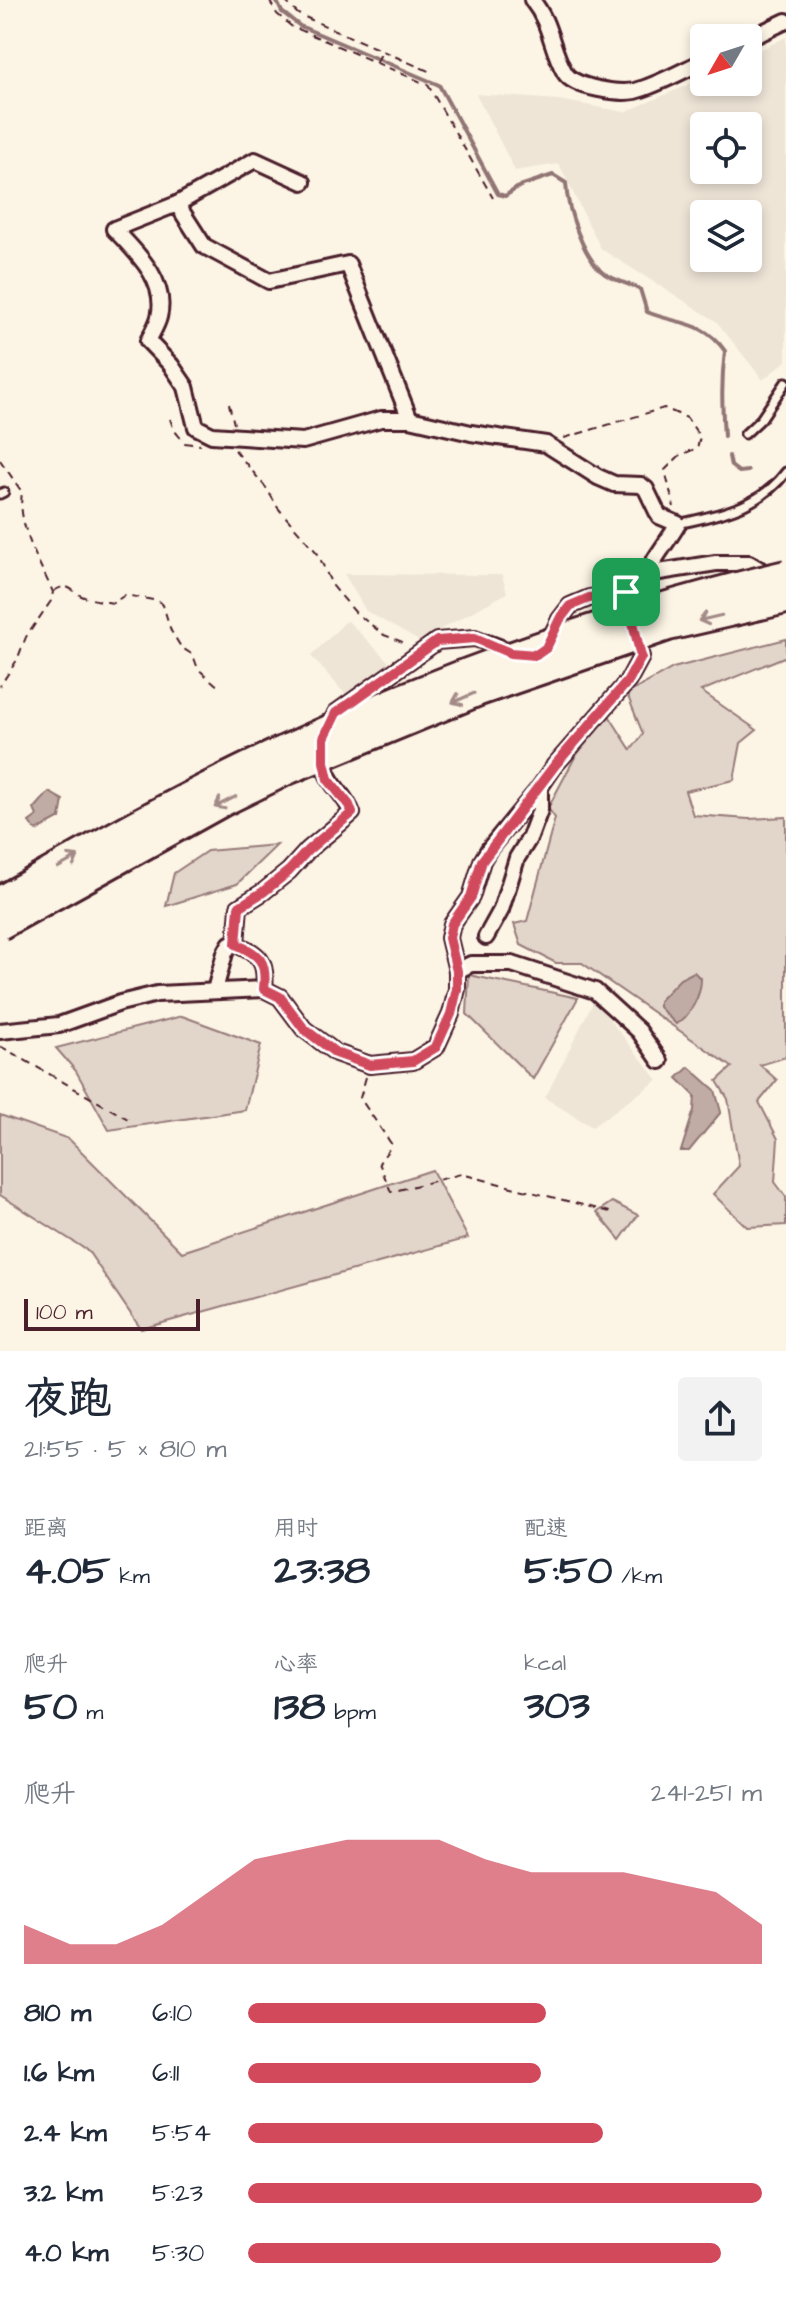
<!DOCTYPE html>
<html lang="zh">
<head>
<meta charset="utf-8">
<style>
  :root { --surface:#fff; --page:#f2f2f3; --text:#1f2937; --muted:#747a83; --accent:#d1495b }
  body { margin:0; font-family:"Architects Daughter","LXGW WenKai TC",sans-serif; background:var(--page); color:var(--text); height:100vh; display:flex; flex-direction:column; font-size:30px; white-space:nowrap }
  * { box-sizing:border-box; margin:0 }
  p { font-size:26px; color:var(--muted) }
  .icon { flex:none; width:44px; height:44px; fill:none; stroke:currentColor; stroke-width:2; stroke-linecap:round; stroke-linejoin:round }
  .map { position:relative; height:1351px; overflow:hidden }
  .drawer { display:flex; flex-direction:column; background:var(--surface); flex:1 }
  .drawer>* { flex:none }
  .needle { width:52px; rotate:231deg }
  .buttons { position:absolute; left:690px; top:24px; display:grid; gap:16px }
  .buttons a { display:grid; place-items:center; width:72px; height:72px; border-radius:8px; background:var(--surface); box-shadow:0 4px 12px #0003; font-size:40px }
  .scale { position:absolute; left:24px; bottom:20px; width:176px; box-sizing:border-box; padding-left:8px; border:4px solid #4a1f2b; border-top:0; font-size:22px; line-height:28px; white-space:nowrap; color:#4a1f2b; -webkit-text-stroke:6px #fcf5e5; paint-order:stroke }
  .pin { position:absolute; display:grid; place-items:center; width:68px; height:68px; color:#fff; margin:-34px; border-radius:16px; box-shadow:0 4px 12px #0006 }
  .round { display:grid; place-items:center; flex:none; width:84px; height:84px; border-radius:8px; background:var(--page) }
  .head { display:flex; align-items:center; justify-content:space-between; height:136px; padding:0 24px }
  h1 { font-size:44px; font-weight:800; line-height:60px }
  .figures { display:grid; grid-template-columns:repeat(3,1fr); gap:12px; height:136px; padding:8px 24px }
  .figures div { display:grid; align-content:center }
  .figures b { font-size:40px; font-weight:800 }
  .figures small { font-size:22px; font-weight:400 }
  .figures p { font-size:22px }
  .chart { height:224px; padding:16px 24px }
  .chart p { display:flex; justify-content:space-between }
  .chart svg { width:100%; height:144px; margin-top:8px; fill:var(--accent); opacity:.7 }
  ul { padding:0 24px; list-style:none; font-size:26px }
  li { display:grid; grid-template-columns:128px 96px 1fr; align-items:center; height:60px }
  li i { height:20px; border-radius:10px; background:var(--accent) }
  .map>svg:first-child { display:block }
</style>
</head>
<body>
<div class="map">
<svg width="786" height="1351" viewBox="0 0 786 1351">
  <rect width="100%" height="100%" fill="#fcf5e5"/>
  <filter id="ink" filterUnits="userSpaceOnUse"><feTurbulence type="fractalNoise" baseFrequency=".0125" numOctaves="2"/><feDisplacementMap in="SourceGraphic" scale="16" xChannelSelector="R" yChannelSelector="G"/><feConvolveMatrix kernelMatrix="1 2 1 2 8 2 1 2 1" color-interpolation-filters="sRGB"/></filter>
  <g filter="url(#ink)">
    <!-- built -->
    <g fill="#eee5d7" fill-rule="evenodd">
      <path d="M 786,37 L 786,361 L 763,380 L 716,321 L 601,249 L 559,164 L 515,171 L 476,94 L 559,100 L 625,112 L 704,78 L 704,82 L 748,82 L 748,56 ZM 748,126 L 748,170 L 704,170 L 704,126 ZM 748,214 L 748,258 L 704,258 L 704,214 Z"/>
      <polygon points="344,574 502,575 507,593 419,641 366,611"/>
      <polygon points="347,620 389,662 347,696 311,656"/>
      <polygon points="594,1000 658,1080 592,1127 545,1098"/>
    </g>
    <!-- green -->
    <g fill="#e2d5ca" stroke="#967a7a" stroke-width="2">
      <polygon points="786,639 786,659 784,657 701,691 757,730 741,743 734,780 685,791 693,815 749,819 786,817 786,1057 760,1065 777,1080 759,1102 778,1139 775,1182 786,1197 786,1225 747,1227 713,1194 739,1166 728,1099 717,1081 732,1067 582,963 556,963 521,945 514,924 527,921 555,818 548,808 575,757 608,714 631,750 643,734 627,694 673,668"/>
      <polygon points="277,845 237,884 166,906 174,873 207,851"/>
      <polygon points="469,975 578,998 533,1079 467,1014"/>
      <polygon points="182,1016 261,1045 245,1110 109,1130 76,1071 56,1048"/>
      <polygon points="0,1115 69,1139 182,1252 432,1170 468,1238 141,1329 88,1251 0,1195"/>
      <polygon points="612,1202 638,1215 620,1240 597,1212"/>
    </g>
    <!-- water -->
    <g fill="#c0aca5" stroke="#917474" stroke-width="2">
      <polygon points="49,792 63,800 60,818 36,831 29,822 37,816 34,809"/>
      <path d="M 694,972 L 701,979 C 701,995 690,1017 676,1024 L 659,1007 L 659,1001 L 680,979 Z"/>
      <polygon points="689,1067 715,1090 721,1112 689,1151 681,1151 694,1110 695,1096 677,1078"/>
    </g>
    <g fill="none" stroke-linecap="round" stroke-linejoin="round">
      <!-- stream -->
      <g stroke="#917474" stroke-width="4">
        <path d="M 276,0 L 282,12 L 300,26 L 439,85 L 498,194 L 505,196 L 520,186 L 553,175 L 566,183 C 567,208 583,259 605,274 C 616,281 629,284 640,289 L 647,312 C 678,325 702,319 725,351 C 721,381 722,406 724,436"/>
        <polyline points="729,456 731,466 739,472 748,471"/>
      </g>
      <defs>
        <g id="lane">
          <polyline points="745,434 761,419 786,382"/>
          <polyline points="0,494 4,492"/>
          <path d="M 678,524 C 720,514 759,508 786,472"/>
        </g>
        <g id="street">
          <path d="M 532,0 C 552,25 550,47 565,73 C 574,88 619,94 635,91 C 656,86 684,70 704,61"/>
          <polyline points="748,39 786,21"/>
          <polyline points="177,204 255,160 303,182"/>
          <path d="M 410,419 L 348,264 L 269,281 L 204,246 L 177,204 L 114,229 C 136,252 168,281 159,317 C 157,325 152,333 148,341 L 171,365 L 186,387 L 196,427 L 212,435 L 303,441 L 381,419 L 410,419 L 471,433 L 546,444 L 598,477 L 614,484 L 641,485 L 646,489 L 659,516 L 678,524 C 667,543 652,560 644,579"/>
          <polyline points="549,641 560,619 570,606 589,598 626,592 653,573 716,563 749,563 771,576"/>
          <polyline points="330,726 336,713 437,641 475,638 515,653"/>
          <polyline points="486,937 501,910 517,858 530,837 540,810 540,787 555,765 628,681 641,657 636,635"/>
          <polyline points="457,971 471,964 512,964 595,991 639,1031 660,1061"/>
          <polyline points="264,989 280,997 304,1029 336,1053 370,1065 413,1061 436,1047 451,1014 457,989 457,971 449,938 452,924 471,897 482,861 489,849 540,787"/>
          <polyline points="215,990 225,953 230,944 236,944"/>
          <path d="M 0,1031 L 59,1025 L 120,1003 L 157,994 L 264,989 C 267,961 260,955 236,944 L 239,907 L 263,892 L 289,871 L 308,850 L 352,813 C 343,789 323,784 324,753"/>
        </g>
      </defs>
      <!-- lane casing -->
      <use href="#lane" stroke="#4a1f2b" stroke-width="13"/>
      <!-- street casing -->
      <use href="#street" stroke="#4a1f2b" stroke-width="20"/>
      <!-- path -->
      <g stroke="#4a1f2b" stroke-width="2" stroke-dasharray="8 6" stroke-linecap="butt">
        <polyline points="269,0 277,14 291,26 428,85 493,198"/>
        <polyline points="284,0 298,14 433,73"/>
        <polyline points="377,62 382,51"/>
        <polyline points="229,404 234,424"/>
        <polyline points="170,419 174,430 185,443 201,445"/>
        <polyline points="564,438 664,408 687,418 700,437 697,448 679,456 665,470 674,507"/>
        <polyline points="235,450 267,489 278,508 318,554 332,585 355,612 384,635 408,644"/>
        <path d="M 0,460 L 22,492 C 17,525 39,562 53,592 L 51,601 L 26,637 L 17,660 L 0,686"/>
        <path d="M 54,591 C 69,581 71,592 84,597 C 93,600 104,601 113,603 L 125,595 L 159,601 L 163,605 L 171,631 L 181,647 L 193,655 L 198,669 L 220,688"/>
        <polyline points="0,1046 128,1119"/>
        <polyline points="366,1077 360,1098 392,1145 379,1163 391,1192 461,1174 614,1213"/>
      </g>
      <!-- lane -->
      <use href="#lane" stroke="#fcf5e5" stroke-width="7"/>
      <!-- street -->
      <use href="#street" stroke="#fcf5e5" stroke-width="14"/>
      <defs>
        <g id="highway-bridge">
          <path d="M 0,900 C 91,848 183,796 278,752 C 441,676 611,615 786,574"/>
          <polyline points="0,926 222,803 287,771 479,692 668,627 786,600"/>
        </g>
      </defs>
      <!-- highway-bridge casing -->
      <use href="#highway-bridge" stroke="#4a1f2b" stroke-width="32" stroke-linecap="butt"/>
      <!-- highway-bridge -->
      <use href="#highway-bridge" stroke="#fcf5e5" stroke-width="26"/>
    </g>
    <!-- one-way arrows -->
    <defs><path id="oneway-shaft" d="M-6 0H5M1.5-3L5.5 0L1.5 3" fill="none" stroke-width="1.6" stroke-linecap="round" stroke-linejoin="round" transform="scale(2)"/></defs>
    <g stroke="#a38a88">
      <use href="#oneway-shaft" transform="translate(710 618) rotate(167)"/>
      <use href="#oneway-shaft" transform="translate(463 698) rotate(157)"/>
      <use href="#oneway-shaft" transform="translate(225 802) rotate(153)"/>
      <use href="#oneway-shaft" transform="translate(68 862) rotate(-29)"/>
    </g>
  </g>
  <g fill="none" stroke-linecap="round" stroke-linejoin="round" filter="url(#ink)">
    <defs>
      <path id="route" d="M 626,592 L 641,657 L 628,681 L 555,765 L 482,861 L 471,897 L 452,924 L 449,938 L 457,971 L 457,989 L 451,1014 L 436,1047 L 413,1061 L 370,1065 L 336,1053 L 304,1029 L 280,997 L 264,989 C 267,961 260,955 236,944 L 239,907 L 263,892 L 289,871 L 308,850 L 352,813 L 349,805 L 328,779 L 324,762 L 324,738 L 336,713 L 437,641 L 475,638 L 510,653 L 536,655 L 546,648 L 560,619 L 570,606 L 589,598 Z"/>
    </defs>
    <!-- route casing -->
    <use href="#route" stroke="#fff" stroke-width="16"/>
    <!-- route -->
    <use href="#route" stroke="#d1495b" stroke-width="10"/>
  </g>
</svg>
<div class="buttons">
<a><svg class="needle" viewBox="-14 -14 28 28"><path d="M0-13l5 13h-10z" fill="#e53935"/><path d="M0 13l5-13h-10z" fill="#747a83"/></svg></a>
<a><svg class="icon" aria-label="locate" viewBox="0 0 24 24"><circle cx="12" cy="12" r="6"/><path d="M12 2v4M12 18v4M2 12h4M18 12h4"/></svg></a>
<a><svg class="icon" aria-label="layers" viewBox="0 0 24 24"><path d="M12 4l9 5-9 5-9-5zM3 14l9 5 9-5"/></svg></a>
</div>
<div class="scale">100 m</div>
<div class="pin" style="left:626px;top:592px;background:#1e9e55"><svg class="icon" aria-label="arrive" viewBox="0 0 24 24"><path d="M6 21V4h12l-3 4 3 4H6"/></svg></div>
</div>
<section class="drawer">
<div class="head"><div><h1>夜跑</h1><p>21:55 · 5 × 810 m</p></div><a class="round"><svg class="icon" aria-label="share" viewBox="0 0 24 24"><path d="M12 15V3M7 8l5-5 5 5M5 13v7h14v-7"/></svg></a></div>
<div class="figures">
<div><p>距离</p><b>4.05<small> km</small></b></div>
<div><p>用时</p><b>23:38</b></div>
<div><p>配速</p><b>5:50<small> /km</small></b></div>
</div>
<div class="figures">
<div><p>爬升</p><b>50<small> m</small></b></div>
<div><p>心率</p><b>138<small> bpm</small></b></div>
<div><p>kcal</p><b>303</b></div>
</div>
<div class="chart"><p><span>爬升</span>241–251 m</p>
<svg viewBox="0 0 160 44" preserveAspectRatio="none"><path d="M0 44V32L10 38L20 38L30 32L40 22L50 12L60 9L70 6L80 6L90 6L100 12L110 16L120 16L130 16L140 19L150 22L160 32V44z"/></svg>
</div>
<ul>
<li><b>810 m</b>6:10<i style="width:58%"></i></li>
<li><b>1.6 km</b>6:11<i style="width:57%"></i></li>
<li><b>2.4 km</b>5:54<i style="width:69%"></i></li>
<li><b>3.2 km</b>5:23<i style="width:100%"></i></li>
<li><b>4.0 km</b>5:30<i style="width:92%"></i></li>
</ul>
</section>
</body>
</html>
